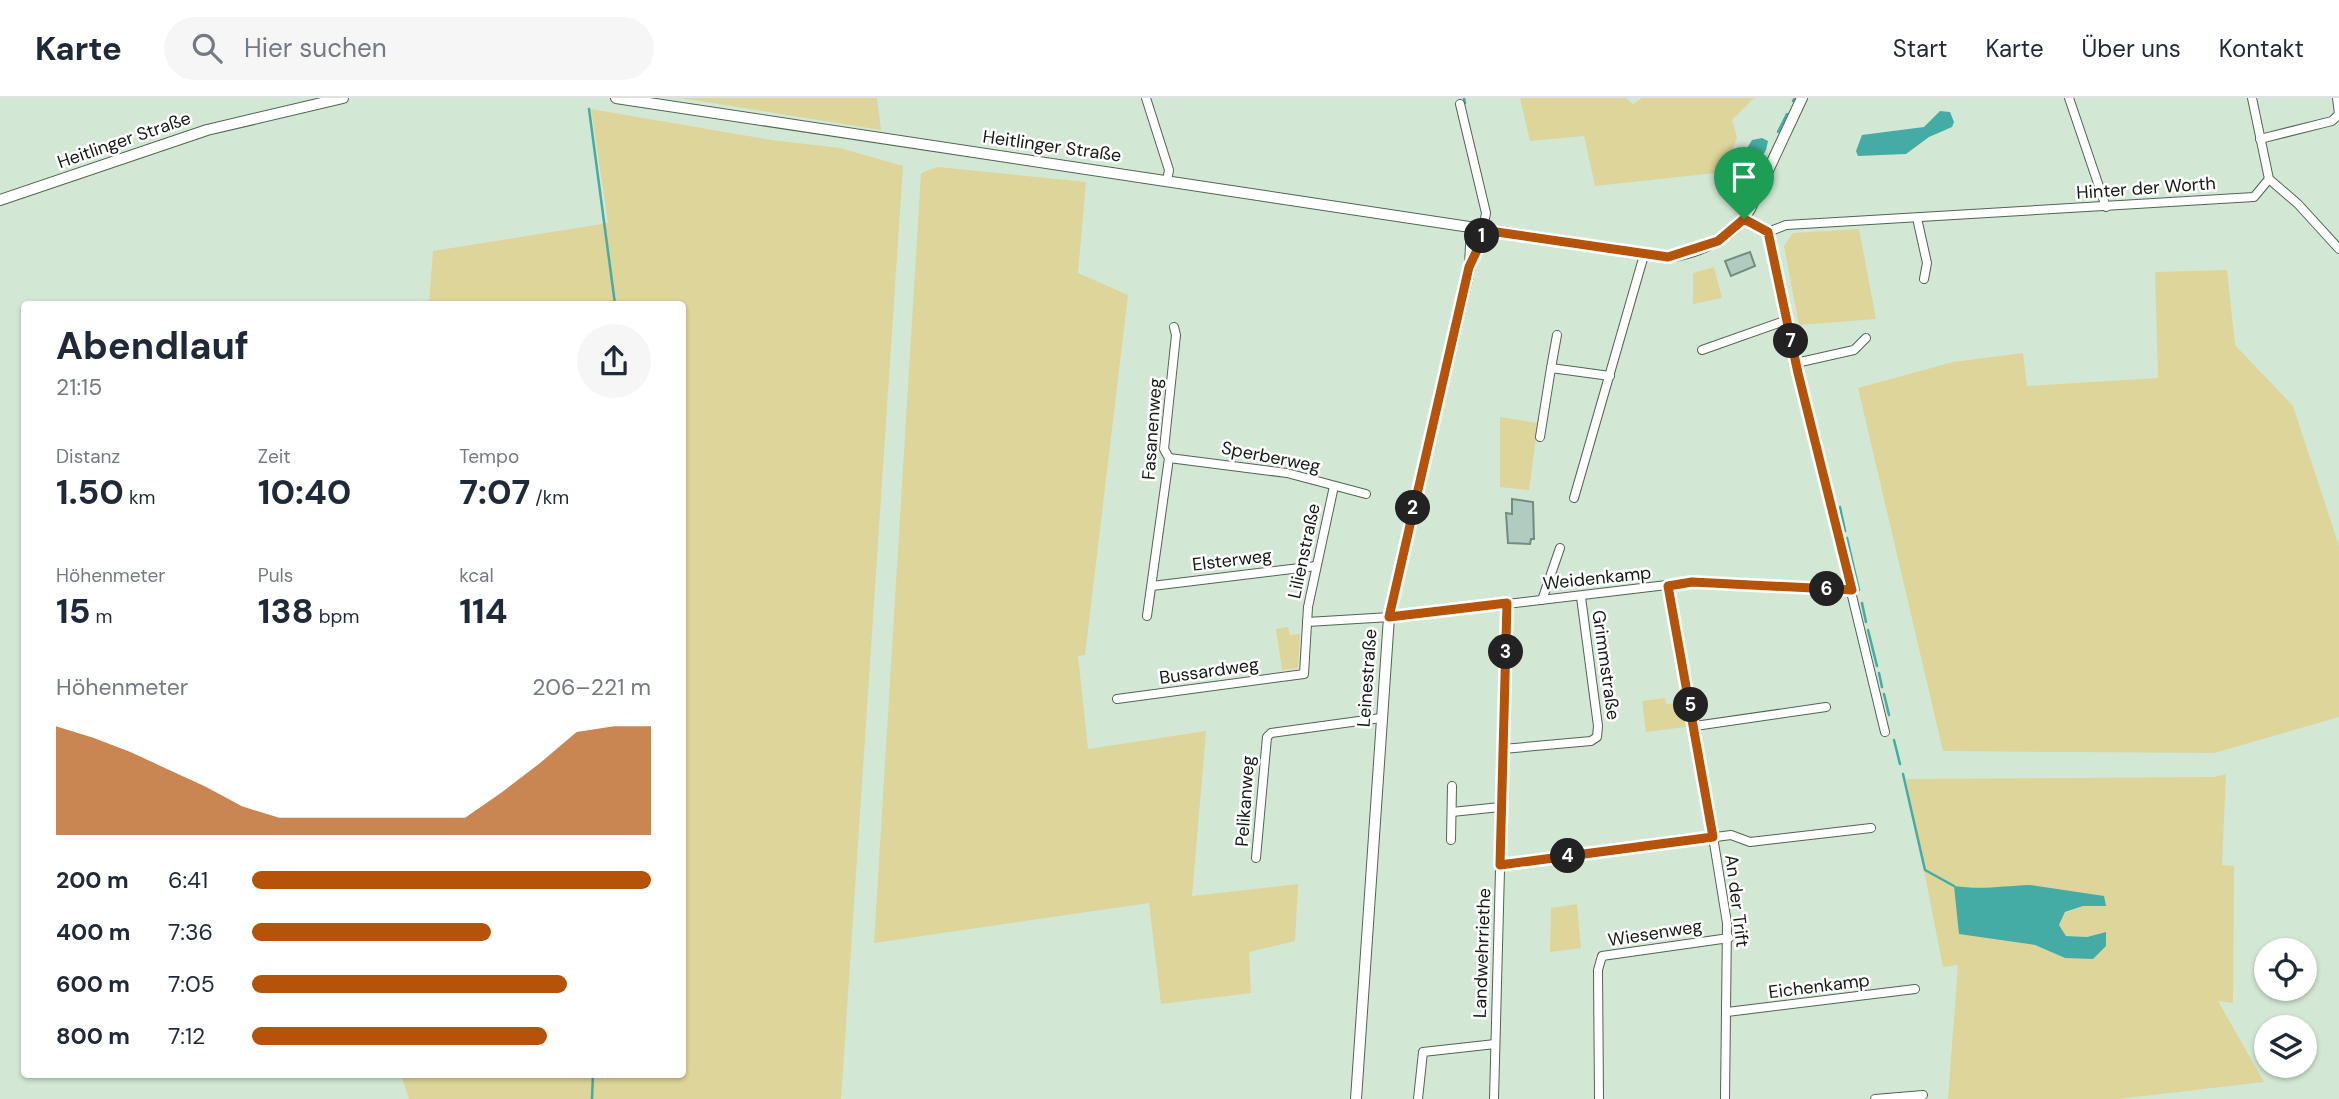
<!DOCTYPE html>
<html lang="de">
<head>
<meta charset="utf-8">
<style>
  :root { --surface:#fff; --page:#f6f6f7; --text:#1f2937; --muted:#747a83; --line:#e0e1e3; --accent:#b45309 }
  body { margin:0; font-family:"DM Sans",sans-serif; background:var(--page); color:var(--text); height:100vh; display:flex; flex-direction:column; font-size:26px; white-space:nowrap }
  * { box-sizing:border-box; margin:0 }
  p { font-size:23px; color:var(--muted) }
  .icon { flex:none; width:38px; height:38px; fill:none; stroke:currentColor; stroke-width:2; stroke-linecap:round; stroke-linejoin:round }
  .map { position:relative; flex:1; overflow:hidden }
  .panel { position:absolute; left:21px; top:203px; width:665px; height:777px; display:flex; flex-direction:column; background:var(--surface); border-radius:7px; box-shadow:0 2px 5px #0004 }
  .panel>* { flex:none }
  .tools { position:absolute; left:2254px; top:840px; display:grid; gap:14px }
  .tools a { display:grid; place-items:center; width:63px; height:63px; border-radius:50%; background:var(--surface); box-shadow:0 2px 5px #0004; font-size:35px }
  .pin { position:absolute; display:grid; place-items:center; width:60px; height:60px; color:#fff; margin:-72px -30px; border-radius:50% 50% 50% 0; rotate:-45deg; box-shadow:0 0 7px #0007 }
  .pin .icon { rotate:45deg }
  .km { position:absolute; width:35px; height:35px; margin:-18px; border-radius:50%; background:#222; color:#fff; font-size:19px; line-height:35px; text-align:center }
  .round { display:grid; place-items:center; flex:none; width:74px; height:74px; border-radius:37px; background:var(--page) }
  .overview { display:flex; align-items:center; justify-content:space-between; height:119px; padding:0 35px }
  h1 { font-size:38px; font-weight:700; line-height:52px }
  .metrics { display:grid; grid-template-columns:repeat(3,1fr); gap:10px; height:119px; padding:7px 35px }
  .metrics div { display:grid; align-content:center }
  .metrics b { font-size:35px; font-weight:700 }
  .metrics small { font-size:19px; font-weight:400 }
  .metrics p { font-size:19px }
  .chart { height:196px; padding:14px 35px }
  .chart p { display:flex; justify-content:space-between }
  .chart svg { width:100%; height:126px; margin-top:7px; fill:var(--accent); opacity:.7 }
  ul { padding:0 35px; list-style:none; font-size:23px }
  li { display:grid; grid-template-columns:112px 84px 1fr; align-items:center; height:52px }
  li i { height:18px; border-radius:9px; background:var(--accent) }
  header { display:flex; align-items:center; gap:42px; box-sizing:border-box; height:98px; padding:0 35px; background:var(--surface); border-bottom:2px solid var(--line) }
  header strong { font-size:33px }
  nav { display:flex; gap:38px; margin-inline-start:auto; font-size:24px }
  .search { width:490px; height:63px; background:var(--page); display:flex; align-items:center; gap:18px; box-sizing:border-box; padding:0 24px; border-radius:38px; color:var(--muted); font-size:26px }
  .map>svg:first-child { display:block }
</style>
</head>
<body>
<header>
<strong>Karte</strong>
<div class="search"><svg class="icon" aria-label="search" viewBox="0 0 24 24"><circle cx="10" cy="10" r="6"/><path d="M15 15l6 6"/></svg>Hier suchen</div>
<nav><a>Start</a><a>Karte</a><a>Über uns</a><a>Kontakt</a></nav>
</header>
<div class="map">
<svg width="2339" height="1001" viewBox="0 0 2339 1001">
  <rect width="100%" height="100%" fill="#d3e8d4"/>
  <!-- green -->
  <g fill="#ddd599" fill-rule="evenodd">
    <polygon points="681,0 877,0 881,32"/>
    <polygon points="1520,0 1626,0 1633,6 1642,0 1754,0 1732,22 1737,39 1724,74 1595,88 1584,38 1530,43"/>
    <polygon points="591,11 771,42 840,50 903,68 841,1001 409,1001 401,977 682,976 682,206 429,206 433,153 608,125"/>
    <polygon points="938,69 1086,84 1078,175 1128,197 1085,557 1078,558 1088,651 1206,633 1192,798 1298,786 1295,843 1249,854 1251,895 1161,906 1149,805 874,845 921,75"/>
    <polygon points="1859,131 1876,221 1799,227 1784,148 1793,135"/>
    <polygon points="1714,169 1722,200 1693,206 1693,175"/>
    <polygon points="2227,172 2235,247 2293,308 2339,448 2339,619 2214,655 1943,653 1858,290 1953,264 2023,255 2027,288 2158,280 2155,174"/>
    <polygon points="1500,319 1538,325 1529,392 1500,389"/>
    <polygon points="1288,529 1290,537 1300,536 1298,570 1282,572 1276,531"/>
    <polygon points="1665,600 1666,606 1683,605 1686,629 1646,634 1642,603"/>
    <path d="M 2226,676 L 2222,767 L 2234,768 L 2233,905 L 2218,903 L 2264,984 L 2118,1001 L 1948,1001 L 1958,867 L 1943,869 L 1906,681 L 2215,679 ZM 1954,789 L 2106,808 L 2083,808 L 2065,815 L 2059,827 L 2066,838 L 2087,839 L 2106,834 L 2065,860 L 2035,847 L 2005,842 Z"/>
    <polygon points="1577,806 1581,850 1550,854 1551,810"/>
  </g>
  <!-- water -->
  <g fill="#45aba5">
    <polygon points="1940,13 1950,14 1954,24 1952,29 1929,39 1906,56 1858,58 1856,53 1862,37 1924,29"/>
    <polygon points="1762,40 1768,43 1766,52 1754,72 1744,70 1739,64 1752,42"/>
    <path d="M 2030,787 L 2104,798 L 2106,808 L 2083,808 L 2065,814 L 2059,827 L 2066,838 L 2087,839 L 2106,834 L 2106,848 L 2093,861 L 2065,860 L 2035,847 L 1959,836 L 1954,788 C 1982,792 2002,788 2030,787 Z"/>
  </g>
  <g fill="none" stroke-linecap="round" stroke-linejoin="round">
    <!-- stream -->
    <g stroke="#45aba5" stroke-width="2.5">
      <polyline points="1464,0 1465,5"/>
      <polyline points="1793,3 1795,0"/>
      <polyline points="589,11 615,206"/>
      <polyline points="1778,34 1787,16"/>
      <polyline points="1840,409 1845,433"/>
      <polyline points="1847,440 1859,492"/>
      <polyline points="1862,505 1866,524"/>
      <polyline points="1868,532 1877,568"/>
      <polyline points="1879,575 1882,589"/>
      <polyline points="1884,596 1889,617"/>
      <polyline points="1894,642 1900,666"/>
      <polyline points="1903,676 1925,772 1954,788"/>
      <polyline points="592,1001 593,976"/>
    </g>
  </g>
  <!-- building -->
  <g fill="#b0ccc0" stroke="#718c81" stroke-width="2">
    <polygon points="1750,154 1755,168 1731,178 1725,163"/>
    <polygon points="1512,401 1533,404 1534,441 1531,441 1530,446 1508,445 1506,415 1512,416"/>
  </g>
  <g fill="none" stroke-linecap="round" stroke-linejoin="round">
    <defs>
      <g id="minor">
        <polyline points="1146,0 1169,72 1167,83"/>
        <polyline points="2069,0 2106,109"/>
        <polyline points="2252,0 2269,81 2298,106 2339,151"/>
        <polyline points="1460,6 1486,115 1483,132"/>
        <polyline points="2260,41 2332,23 2339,16 2337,0"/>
        <polyline points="1917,120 1927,165 1924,181"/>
        <polyline points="1744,121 1768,134 1786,127 2254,99 2269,81"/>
        <polyline points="1768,134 1798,275 1885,634"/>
        <polyline points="1702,252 1787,222"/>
        <polyline points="1796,265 1854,252 1866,240"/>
        <polyline points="1551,270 1557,237"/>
        <polyline points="1540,339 1551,270 1610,278"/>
        <polyline points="1169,360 1287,375 1366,396"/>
        <polyline points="1574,400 1644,157"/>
        <polyline points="1152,488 1316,468"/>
        <polyline points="1668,488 1695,628 1727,825 1725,1001"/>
        <polyline points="1542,502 1560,450"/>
        <polyline points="1147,518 1169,360 1164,351 1176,237 1174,229"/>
        <polyline points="1307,524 1407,518 1692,484 1852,492"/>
        <polyline points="1117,601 1304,576 1308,509 1334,388"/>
        <polyline points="1695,628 1826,609"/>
        <polyline points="1503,651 1591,643 1597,639 1598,628 1581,499"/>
        <polyline points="1452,714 1500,709"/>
        <polyline points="1451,742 1452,688"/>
        <polyline points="1256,760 1267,639 1271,635 1381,620"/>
        <polyline points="1500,767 1731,737 1750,744 1871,730"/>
        <polyline points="1727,914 1915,891"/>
        <polyline points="1418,1001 1423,954 1495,946"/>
        <polyline points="1494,1001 1507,505"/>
        <polyline points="1599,1001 1598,872 1602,858 1729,840"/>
        <polyline points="1875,1001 1923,997"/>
      </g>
      <g id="tertiary">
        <path d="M 616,0 L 1668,159 C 1701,154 1732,141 1750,111 L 1802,0"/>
        <polyline points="0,102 207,32 343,0"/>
        <polyline points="1470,166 1472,130"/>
        <polyline points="1356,1001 1389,519 1470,169 1479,148 1483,132"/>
      </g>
    </defs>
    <!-- minor casing -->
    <use href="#minor" stroke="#526453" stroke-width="10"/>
    <!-- tertiary casing -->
    <use href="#tertiary" stroke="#526453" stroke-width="12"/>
    <!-- minor -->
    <use href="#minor" stroke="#fff" stroke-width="8"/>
    <!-- tertiary -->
    <use href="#tertiary" stroke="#fff" stroke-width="10"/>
  </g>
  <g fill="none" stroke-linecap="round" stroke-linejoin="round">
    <defs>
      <polygon id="route" points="1744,121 1768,134 1798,275 1852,492 1692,484 1668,488 1713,739 1500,767 1507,505 1389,519 1469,169 1479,148 1483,132 1668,159 1718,143"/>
    </defs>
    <!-- route casing -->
    <use href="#route" stroke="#fff" stroke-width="14"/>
    <!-- route -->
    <use href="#route" stroke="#b45309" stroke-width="9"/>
  </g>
  <g text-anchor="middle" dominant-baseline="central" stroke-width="5" stroke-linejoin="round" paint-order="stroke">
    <!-- street labels -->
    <g font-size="18" fill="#131a13" stroke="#fff">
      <text transform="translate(124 42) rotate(-19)">Heitlinger Straße</text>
      <text transform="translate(1052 48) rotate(8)">Heitlinger Straße</text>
      <text transform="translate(2146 90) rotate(-4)">Hinter der Worth</text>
      <text transform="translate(1152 331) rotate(-86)">Fasanenweg</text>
      <text transform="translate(1271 359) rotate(11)">Sperberweg</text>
      <text transform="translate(1304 453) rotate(-78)">Lilienstraße</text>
      <text transform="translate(1232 462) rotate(-7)">Elsterweg</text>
      <text transform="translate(1597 480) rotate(-6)">Weidenkamp</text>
      <text transform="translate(1606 567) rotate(82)">Grimmstraße</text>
      <text transform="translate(1209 573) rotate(-8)">Bussardweg</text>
      <text transform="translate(1367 580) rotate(-86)">Leinestraße</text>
      <text transform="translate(1245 703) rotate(-86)">Pelikanweg</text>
      <text transform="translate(1737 803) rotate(83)">An der Trift</text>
      <text transform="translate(1655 835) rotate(-9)">Wiesenweg</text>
      <text transform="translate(1482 855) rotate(-88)">Landwehrriethe</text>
      <text transform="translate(1819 888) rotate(-7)">Eichenkamp</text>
    </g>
  </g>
</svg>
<div class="tools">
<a><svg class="icon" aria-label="locate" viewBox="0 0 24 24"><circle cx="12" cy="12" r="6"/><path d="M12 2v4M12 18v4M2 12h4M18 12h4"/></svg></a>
<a><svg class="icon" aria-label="layers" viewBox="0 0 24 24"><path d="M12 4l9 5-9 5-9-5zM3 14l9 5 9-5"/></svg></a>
</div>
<div class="pin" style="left:1744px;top:121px;background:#1e9e55"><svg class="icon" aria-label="arrive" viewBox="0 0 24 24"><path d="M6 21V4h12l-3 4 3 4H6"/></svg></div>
<b class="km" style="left:1482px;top:138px">1</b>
<b class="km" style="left:1413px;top:410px">2</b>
<b class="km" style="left:1506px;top:554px">3</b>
<b class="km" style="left:1568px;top:758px">4</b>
<b class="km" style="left:1691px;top:607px">5</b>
<b class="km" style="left:1827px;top:491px">6</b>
<b class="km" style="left:1791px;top:243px">7</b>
<section class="panel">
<div class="overview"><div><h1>Abendlauf</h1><p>21:15</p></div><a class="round"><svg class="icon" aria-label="share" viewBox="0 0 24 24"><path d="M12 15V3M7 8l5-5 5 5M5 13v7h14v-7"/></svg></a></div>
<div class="metrics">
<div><p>Distanz</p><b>1.50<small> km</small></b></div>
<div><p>Zeit</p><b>10:40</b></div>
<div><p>Tempo</p><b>7:07<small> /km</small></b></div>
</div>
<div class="metrics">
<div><p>Höhenmeter</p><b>15<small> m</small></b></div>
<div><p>Puls</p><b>138<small> bpm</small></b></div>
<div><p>kcal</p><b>114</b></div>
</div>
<div class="chart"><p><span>Höhenmeter</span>206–221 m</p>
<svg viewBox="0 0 160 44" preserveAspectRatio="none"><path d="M0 44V6L10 10L20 15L30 21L40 27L50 34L60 38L70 38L80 38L90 38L100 38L110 38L120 29L130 19L140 8L150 6L160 6V44z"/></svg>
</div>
<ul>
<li><b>200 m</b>6:41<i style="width:100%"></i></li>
<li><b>400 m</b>7:36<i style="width:60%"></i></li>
<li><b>600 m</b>7:05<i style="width:79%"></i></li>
<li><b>800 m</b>7:12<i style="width:74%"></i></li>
</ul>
</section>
</div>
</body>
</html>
